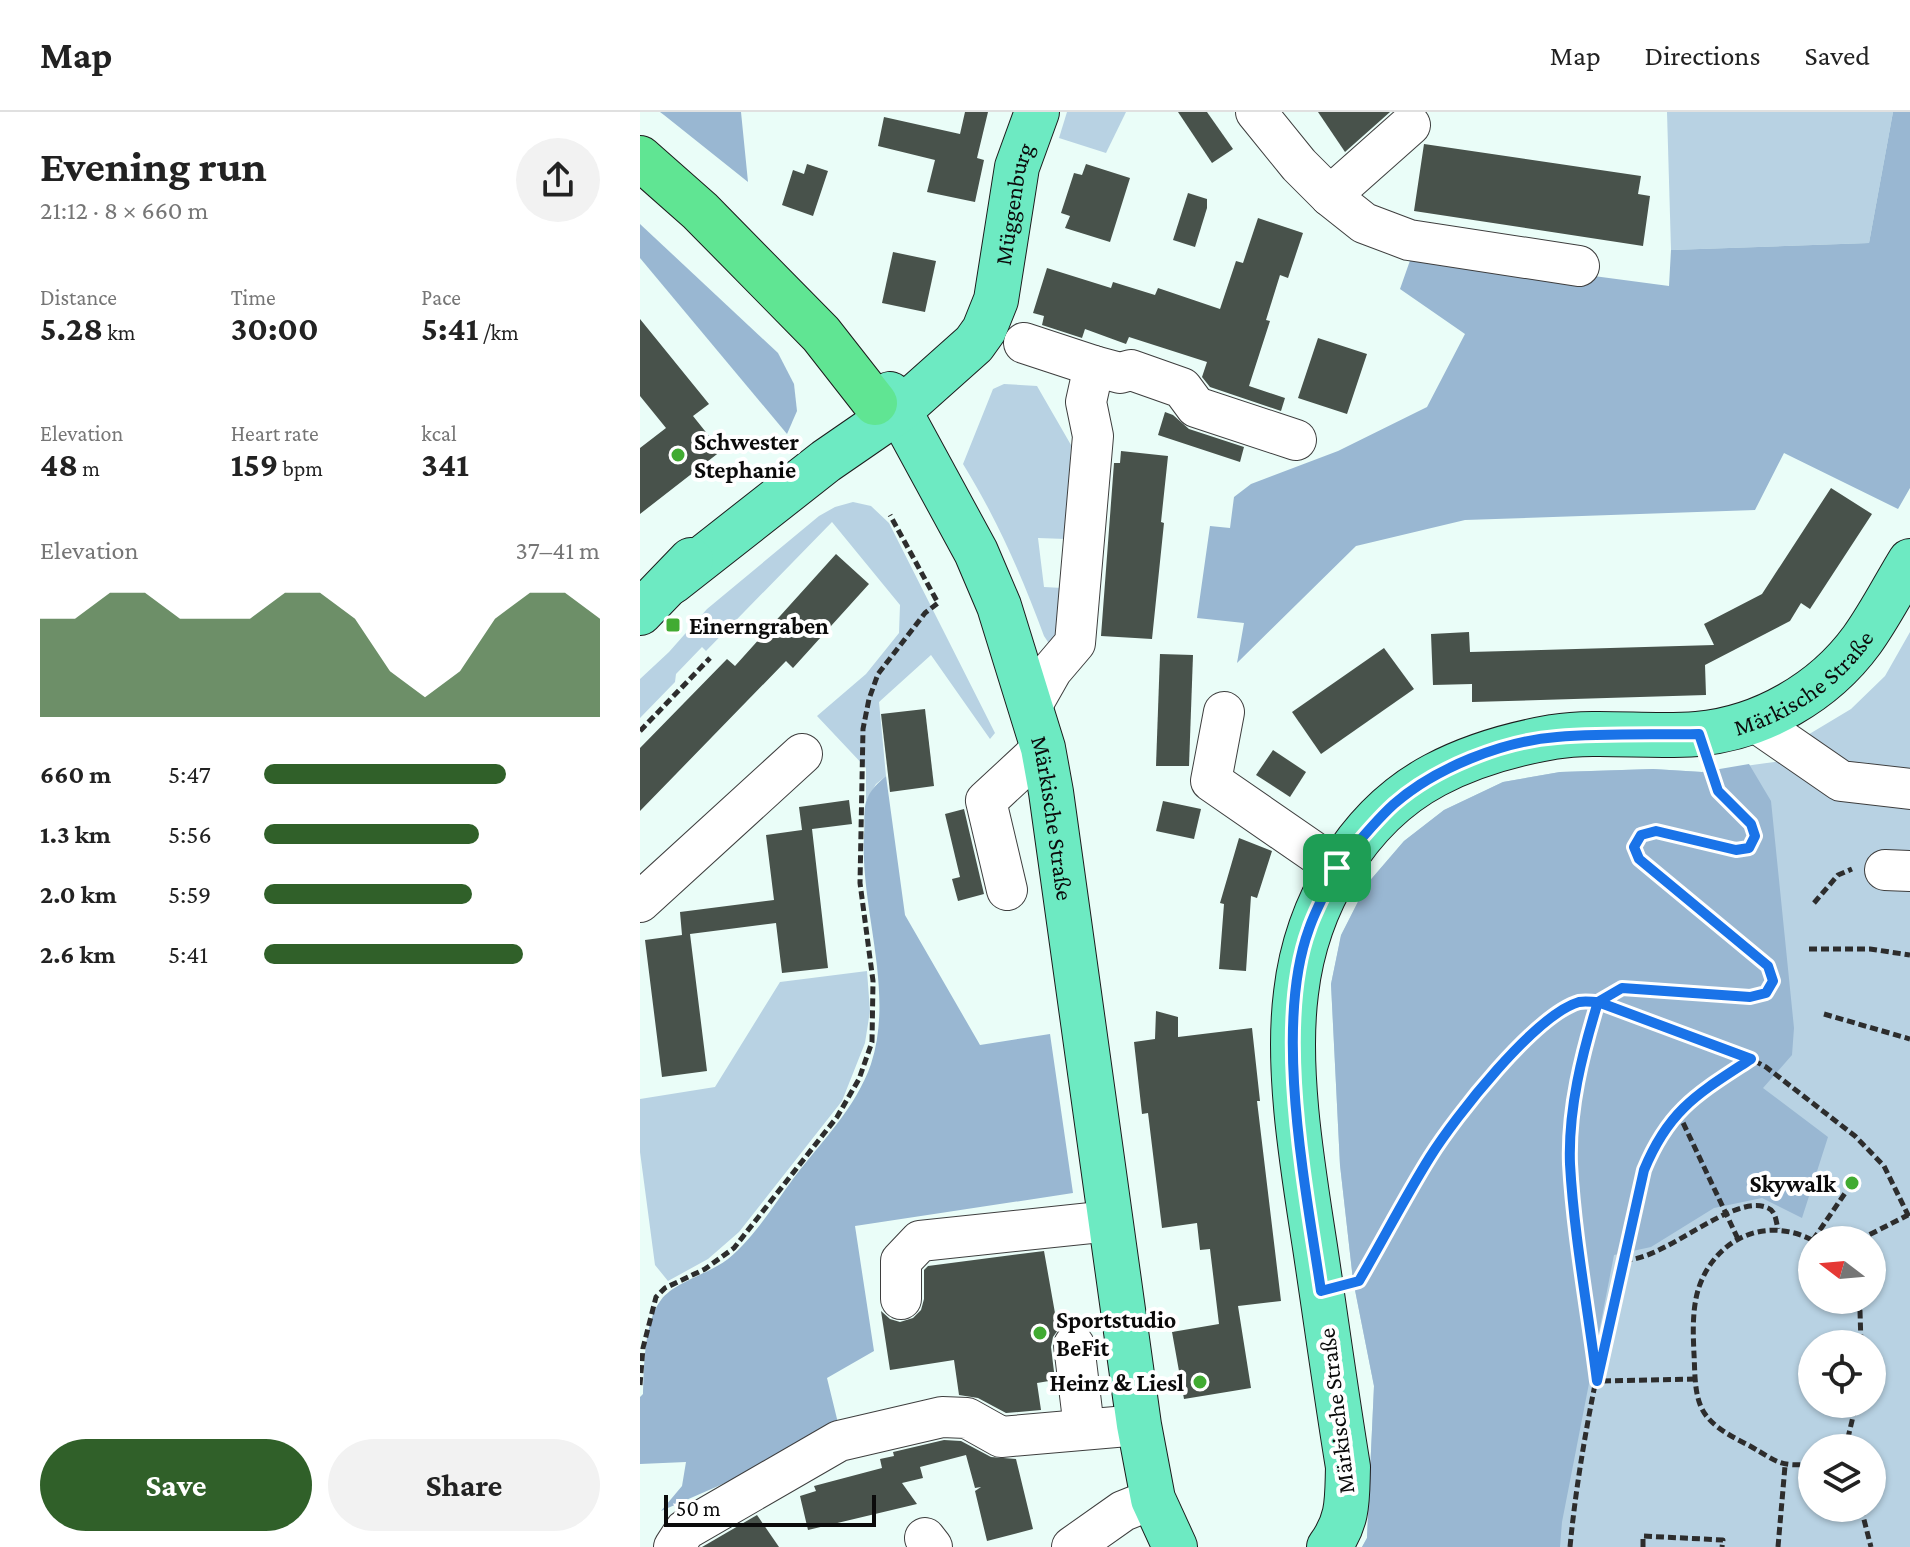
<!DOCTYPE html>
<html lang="en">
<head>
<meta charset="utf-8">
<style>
  :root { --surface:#fff; --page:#f2f2f2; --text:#222; --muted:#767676; --line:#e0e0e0; --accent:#306029 }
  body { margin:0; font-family:"Crimson Pro",serif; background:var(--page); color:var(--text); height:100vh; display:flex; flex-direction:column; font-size:30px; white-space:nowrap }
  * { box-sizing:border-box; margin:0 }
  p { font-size:26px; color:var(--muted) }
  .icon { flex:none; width:44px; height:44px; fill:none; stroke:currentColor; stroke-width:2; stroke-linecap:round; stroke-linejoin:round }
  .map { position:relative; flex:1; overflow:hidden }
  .details { display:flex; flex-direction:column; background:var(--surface); width:640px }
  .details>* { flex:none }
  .needle { width:52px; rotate:286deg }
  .controls { position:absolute; left:1158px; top:1114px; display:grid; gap:16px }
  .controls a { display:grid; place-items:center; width:88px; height:88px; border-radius:50%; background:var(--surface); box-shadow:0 2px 6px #0004; font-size:40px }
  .scale { position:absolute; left:24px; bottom:20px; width:212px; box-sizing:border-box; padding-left:8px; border:4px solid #0b0b0b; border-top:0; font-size:22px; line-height:28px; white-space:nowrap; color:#0b0b0b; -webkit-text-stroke:6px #fff; paint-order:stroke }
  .pin { position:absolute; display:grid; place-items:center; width:68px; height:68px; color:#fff; margin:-34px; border-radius:16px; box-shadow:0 4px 12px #0006 }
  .round { display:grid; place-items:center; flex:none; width:84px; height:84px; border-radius:42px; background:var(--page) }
  .headline { display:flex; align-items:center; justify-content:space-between; height:136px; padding:0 40px }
  h1 { font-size:44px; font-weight:700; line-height:60px }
  .figures { display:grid; grid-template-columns:repeat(3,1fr); gap:12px; height:136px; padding:8px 40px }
  .figures div { display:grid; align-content:center }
  .figures b { font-size:34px; font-weight:700 }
  .figures small { font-size:22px; font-weight:400 }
  .figures p { font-size:22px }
  .chart { height:224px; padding:16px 40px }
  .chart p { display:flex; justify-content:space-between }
  .chart svg { width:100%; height:144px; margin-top:8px; fill:var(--accent); opacity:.7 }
  .action { display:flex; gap:16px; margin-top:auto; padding:16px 40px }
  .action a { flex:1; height:92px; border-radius:48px; background:var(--accent); color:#fff; font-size:32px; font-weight:700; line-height:92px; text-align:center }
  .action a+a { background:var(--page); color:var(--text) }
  ul { padding:0 40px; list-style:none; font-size:26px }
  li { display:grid; grid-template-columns:128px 96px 1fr; align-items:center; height:60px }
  li i { height:20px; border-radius:10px; background:var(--accent) }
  header { display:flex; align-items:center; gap:48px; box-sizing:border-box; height:112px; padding:0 40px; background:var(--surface); border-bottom:2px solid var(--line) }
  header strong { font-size:38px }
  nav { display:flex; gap:44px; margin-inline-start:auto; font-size:28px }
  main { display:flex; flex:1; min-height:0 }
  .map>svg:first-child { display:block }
</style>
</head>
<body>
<header>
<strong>Map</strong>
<nav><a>Map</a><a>Directions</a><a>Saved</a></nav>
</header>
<main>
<section class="details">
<div class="headline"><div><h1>Evening run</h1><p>21:12 · 8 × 660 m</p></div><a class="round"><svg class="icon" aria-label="share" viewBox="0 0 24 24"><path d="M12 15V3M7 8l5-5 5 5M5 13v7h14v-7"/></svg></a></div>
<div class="figures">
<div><p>Distance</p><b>5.28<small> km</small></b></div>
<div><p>Time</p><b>30:00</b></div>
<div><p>Pace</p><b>5:41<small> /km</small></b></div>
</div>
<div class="figures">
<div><p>Elevation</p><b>48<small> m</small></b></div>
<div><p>Heart rate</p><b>159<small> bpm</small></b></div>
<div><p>kcal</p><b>341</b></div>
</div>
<div class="chart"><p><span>Elevation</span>37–41 m</p>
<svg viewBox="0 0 160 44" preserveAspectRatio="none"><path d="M0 44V14L10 14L20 6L30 6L40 14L50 14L60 14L70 6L80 6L90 14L100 30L110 38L120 30L130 14L140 6L150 6L160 14V44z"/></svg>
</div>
<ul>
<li><b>660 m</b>5:47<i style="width:72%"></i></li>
<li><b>1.3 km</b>5:56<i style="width:64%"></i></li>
<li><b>2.0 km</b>5:59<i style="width:62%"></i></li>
<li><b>2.6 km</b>5:41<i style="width:77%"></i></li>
</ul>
<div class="action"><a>Save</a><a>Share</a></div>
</section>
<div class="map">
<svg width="1270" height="1435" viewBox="0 0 1270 1435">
  <rect width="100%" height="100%" fill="#eafdf8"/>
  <!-- green -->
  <g fill="#b8d2e3" fill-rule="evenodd">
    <polygon points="427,0 486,0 466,41 419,26"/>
    <polygon points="1027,0 1253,0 1229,131 1031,138"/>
    <path d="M 364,272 L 397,274 L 431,333 L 426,427 L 398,426 L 404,475 L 423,476 L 416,530 L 408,530 L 404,524 C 382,464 357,407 323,352 L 353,277 Z"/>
    <polygon points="213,390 231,394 249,411 355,621 350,627 291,543 239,590 246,664 236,672 226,689 226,656 177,604 226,562 259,521 260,493 192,410 66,539 62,535 36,562 35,570 0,606 0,567 29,540 67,497 179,404 195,395"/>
    <path d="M 1270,520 L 1270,1435 L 722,1435 L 727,1426 L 734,1274 L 713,1168 L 700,1053 L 691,872 L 701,824 L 727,772 L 764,729 L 804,698 L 863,670 L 920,660 L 1013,657 L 1062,660 L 1141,649 L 1161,627 L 1211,597 L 1245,564 ZM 1172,1128 L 1232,1128 L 1232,1188 L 1172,1188 ZM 1172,1232 L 1232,1232 L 1232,1292 L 1172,1292 ZM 1172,1336 L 1232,1336 L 1232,1396 L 1172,1396 Z"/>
    <polygon points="227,859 230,899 225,931 202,989 99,1120 68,1147 28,1169 15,1153 0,1040 0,987 75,975 140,870"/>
  </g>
  <!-- forest -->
  <g fill="#99b7d2">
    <polygon points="20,0 101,0 108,70 24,3"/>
    <polygon points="1253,0 1270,0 1270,376 1258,397 1144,341 1115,398 825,408 716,434 597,551 604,511 557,506 570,414 590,416 594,385 611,372 698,339 787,295 825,222 760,177 773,140 1029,174 1031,138 1229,131"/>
    <polygon points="0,112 138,241 154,272 157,299 147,322 0,146"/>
    <polygon points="1109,652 1131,689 1154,916 1152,943 1123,976 1188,1025 1162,1106 1122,1086 1074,1096 1011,1135 974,1143 922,1410 920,1435 722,1435 727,1426 734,1274 713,1168 700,1053 691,872 701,823 727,772 764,729 804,698 863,670 920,660 1013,657 1062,660"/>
    <path d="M 246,664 L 265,803 L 340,933 L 410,922 L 433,1081 L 215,1114 L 234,1239 L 187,1266 L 198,1311 L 126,1353 L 21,1399 L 42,1374 L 46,1350 L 0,1352 L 0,1285 L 3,1282 C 4,1256 4,1209 21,1188 C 34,1170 69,1162 88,1147 C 114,1126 133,1094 153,1067 C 180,1031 216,996 231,952 C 255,878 220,798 224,723 C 225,712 223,697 227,687 C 231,677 238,671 246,664 Z"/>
  </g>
  <!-- building -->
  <g fill="#48524b">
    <polygon points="325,0 348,0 337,46 344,48 335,90 287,80 295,48 238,34 244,5 320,22"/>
    <polygon points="538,0 567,0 593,37 572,51"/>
    <polygon points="678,0 750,0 705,40"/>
    <polygon points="784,32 1001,64 998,82 1010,84 1003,134 774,99"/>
    <polygon points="167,52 188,59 173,104 142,93 153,58 164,62"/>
    <polygon points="446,52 490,66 470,130 425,116 430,104 421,101 434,61 442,63"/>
    <polygon points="548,81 567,87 567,96 555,135 533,128"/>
    <polygon points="618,106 663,121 648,166 640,163 626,208 630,209 609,274 645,286 641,299 570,275 562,265 567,250 489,225 486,232 445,217 442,226 402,213 404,204 393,201 407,156 471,176 473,170 515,183 518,176 580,197 596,149 603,151"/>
    <polygon points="253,140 296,149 285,200 242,191"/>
    <polygon points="0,207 69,292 53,304 81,339 0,402 0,336 26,316 0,284"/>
    <polygon points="678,226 727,242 707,302 658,286"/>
    <polygon points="525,300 533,303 549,317 604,335 600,350 518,323"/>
    <polygon points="481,339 528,344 521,410 524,411 512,527 461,524 474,351 480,351"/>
    <polygon points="1191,376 1232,402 1170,497 1161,491 1150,509 1065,553 1066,583 832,590 832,572 793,573 791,522 829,520 830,540 1074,533 1064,512 1122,482"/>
    <polygon points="196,442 229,472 153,556 146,549 0,699 0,636 87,547 95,554"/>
    <polygon points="744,536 774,577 681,642 652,600"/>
    <polygon points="520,542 553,543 549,654 516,654"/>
    <polygon points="285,597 294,674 250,680 241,602"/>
    <polygon points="633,638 666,660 650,685 616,663"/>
    <polygon points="209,688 212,712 172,717 188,856 142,861 136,811 50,822 67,959 22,965 5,828 42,823 40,800 134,788 126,723 162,718 159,695"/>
    <polygon points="523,689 561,697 554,727 516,719"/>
    <polygon points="324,697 344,782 318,789 312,767 320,765 305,702"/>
    <polygon points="599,726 632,739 617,786 611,784 606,859 579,857 584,792 580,791"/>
    <polygon points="516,899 538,905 538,925 612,916 620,989 617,989 641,1189 598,1194 611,1276 544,1287 532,1220 579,1212 570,1137 560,1138 557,1111 522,1116 508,1001 502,1002 494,930 515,927"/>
    <polygon points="404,1139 418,1218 413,1225 411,1235 415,1268 397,1271 401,1298 366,1301 338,1286 319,1283 314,1248 250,1258 241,1199 250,1207 260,1210 273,1206 281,1198 284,1187 284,1158 288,1154"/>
    <polygon points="304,1328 321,1329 351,1345 376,1347 393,1417 347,1429 335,1379 341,1375 335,1376 326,1343 280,1355 283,1366 262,1371 277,1392 168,1418 160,1384 176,1379 174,1374 242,1356 240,1347 254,1344 253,1340"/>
    <polygon points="117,1403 139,1435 62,1435"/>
  </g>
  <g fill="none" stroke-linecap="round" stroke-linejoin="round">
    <defs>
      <g id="minor">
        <polyline points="616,0 659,53 690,84 724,111 769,128 939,154"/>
        <polyline points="690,84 770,13"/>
        <polyline points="384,231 454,254 480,261 491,258 542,276 556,295 656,328"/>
        <polyline points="391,595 412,558 435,531 453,324 446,290 454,254"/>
        <polyline points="584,600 571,669 697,756"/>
        <polyline points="1114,609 1201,669 1270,677"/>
        <polyline points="1245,758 1270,759"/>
        <polyline points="367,778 346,689 403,636"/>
        <polyline points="0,790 162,642"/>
        <polyline points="261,1187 261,1149 280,1129 470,1109"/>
        <polyline points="434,1233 444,1316"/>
        <polyline points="285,1426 292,1435"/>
        <polyline points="34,1435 45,1418 199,1329 302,1305 327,1306 361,1325 499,1313"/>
        <polyline points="432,1435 483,1399 513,1387"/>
      </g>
      <g id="major">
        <path id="s1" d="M 250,282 L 336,440 L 359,494 L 403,636 L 411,680 L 499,1313 L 513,1387 L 535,1435"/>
        <path id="s2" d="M 32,470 L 186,349 L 260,298 L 334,232 L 344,218 L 356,188 L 377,55 L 397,0"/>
        <polyline points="0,501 51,448"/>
        <path id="s3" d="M 689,1435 C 709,1408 707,1387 708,1355 C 696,1282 686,1208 675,1135 C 663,1057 646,959 656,881 C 666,794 716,705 795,663 C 831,644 873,632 913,625 C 960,618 1009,626 1057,622 C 1122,616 1184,580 1222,528 C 1240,503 1254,475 1270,449"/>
      </g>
      <polyline id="highway" points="0,46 60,99 181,222 235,291"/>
    </defs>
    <!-- minor casing -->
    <use href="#minor" stroke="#3e3e3e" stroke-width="42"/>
    <!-- major casing -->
    <use href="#major" stroke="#1c1c1c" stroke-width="46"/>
    <!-- highway casing -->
    <use href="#highway" stroke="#1c1c1c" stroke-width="46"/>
    <!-- path -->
    <g stroke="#2d2d2d" stroke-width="5" stroke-dasharray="8 4" stroke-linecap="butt">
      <polyline points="0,619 70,546"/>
      <polyline points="1174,791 1198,763 1212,757"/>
      <polyline points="1169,837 1230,837 1270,843"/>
      <polyline points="1184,902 1270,927"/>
      <polyline points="1038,1000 1098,1127"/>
      <path d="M 1172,1128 C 1126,1104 1076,1126 1059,1175 C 1052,1196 1053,1221 1054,1242 C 1055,1259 1054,1281 1062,1297 C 1071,1315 1093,1325 1110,1334 C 1138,1350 1139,1355 1172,1352"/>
      <polyline points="1173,1128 1212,1071"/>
      <polyline points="1219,1128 1268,1103"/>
      <path d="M 984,1148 C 1025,1149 1093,1080 1128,1096 C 1136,1099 1136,1110 1138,1117"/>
      <path d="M 713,1170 L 719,1169 C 743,1127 765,1082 792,1042 C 819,1002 894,903 940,890 C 945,889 952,890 958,890 L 1111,947 L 1126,955 L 1215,1024 L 1244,1054 L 1270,1107"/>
      <polyline points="1214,1188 1220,1199 1221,1232"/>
      <path d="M 1055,1267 L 957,1269 C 948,1197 933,1124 930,1052 C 928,997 942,942 958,890 L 982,876 L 1110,885 L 1126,881 L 1133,869 L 1128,854 L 999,747 L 994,735 L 1001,723 C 1037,712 1073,743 1109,736 L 1115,724 L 1111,712 L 1078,679 L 1071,656"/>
      <polyline points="0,1273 3,1236 16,1185 25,1176 65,1157 94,1136 197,1005 219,967 232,930 233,869 220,771 223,617 229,587 238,562 285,501 298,491 250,403"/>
      <polyline points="1202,1336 1206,1334 1216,1292"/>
      <polyline points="1221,1396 1231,1435"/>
      <path d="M 930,1435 C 942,1309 975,1181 1004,1058 C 1029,997 1058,982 1111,947"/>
      <polyline points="1003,1435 1003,1424 1083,1428 1082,1435"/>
      <polyline points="1138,1435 1145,1354"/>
    </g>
    <!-- minor -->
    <use href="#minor" stroke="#fff" stroke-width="40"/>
    <!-- major -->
    <use href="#major" stroke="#6deac2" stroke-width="44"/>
    <!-- highway -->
    <use href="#highway" stroke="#60e593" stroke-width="44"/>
  </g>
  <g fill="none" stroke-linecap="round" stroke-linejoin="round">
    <defs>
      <path id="route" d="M 697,756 C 688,776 676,796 669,817 C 633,915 666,1077 681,1179 L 719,1169 C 743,1128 765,1085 790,1045 C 815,1005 895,903 939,890 C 945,889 952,890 958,890 C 942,942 928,997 930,1052 C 934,1124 948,1197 957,1269 L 1004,1058 C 1029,997 1059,981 1111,947 L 958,890 L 982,876 L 1110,885 L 1126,881 L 1133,869 L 1128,854 L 999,747 L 994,735 L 1001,723 L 1016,719 L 1096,738 L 1109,736 L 1115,724 L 1111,712 L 1078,679 L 1059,622 C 1012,623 964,621 917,625 C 863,629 795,656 754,692 C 733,711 715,734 697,756"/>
    </defs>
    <!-- route casing -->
    <use href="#route" stroke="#fff" stroke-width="16"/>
    <!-- route -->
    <use href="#route" stroke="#1a73e8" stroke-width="10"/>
  </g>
  <!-- markers -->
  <g fill="#41ab32" stroke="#fff" stroke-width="3">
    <circle cx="38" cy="343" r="8"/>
    <rect x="25" y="505" width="16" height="16" rx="4"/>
    <circle cx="1212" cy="1071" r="8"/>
    <circle cx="400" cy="1221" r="8"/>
    <circle cx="560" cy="1270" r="8"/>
  </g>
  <g text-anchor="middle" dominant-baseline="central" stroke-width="8" stroke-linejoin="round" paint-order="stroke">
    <!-- street labels -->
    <g font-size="24" fill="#0b0b0b" stroke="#fff">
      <text stroke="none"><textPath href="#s2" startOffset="532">Müggenburg</textPath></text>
      <text stroke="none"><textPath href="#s3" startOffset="1220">Märkische Straße</textPath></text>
      <text stroke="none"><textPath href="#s1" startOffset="458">Märkische Straße</textPath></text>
      <text transform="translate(696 1299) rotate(-97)">Märkische Straße</text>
    </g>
    <!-- poi labels -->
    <g font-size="24" font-weight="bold" fill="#0b0b0b" stroke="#fff" text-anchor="start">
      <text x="54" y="329">Schwester<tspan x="54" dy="28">Stephanie</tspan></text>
      <text x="49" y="513">Einerngraben</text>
      <text x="1196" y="1071" text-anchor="end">Skywalk</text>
      <text x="416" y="1207">Sportstudio<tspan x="416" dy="28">BeFit</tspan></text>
      <text x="544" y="1270" text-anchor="end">Heinz &amp; Liesl</text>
    </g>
  </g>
</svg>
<div class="controls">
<a><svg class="needle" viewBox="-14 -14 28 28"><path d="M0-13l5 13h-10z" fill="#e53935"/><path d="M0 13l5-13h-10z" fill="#767676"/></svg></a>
<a><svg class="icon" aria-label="locate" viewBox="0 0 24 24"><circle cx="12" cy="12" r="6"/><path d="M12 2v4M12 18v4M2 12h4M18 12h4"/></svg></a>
<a><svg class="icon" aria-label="layers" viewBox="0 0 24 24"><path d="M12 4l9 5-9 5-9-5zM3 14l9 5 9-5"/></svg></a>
</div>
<div class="scale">50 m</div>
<div class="pin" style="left:697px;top:756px;background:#1e9e55"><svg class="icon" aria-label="arrive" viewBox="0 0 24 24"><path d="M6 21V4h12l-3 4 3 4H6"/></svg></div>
</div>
</main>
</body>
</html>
